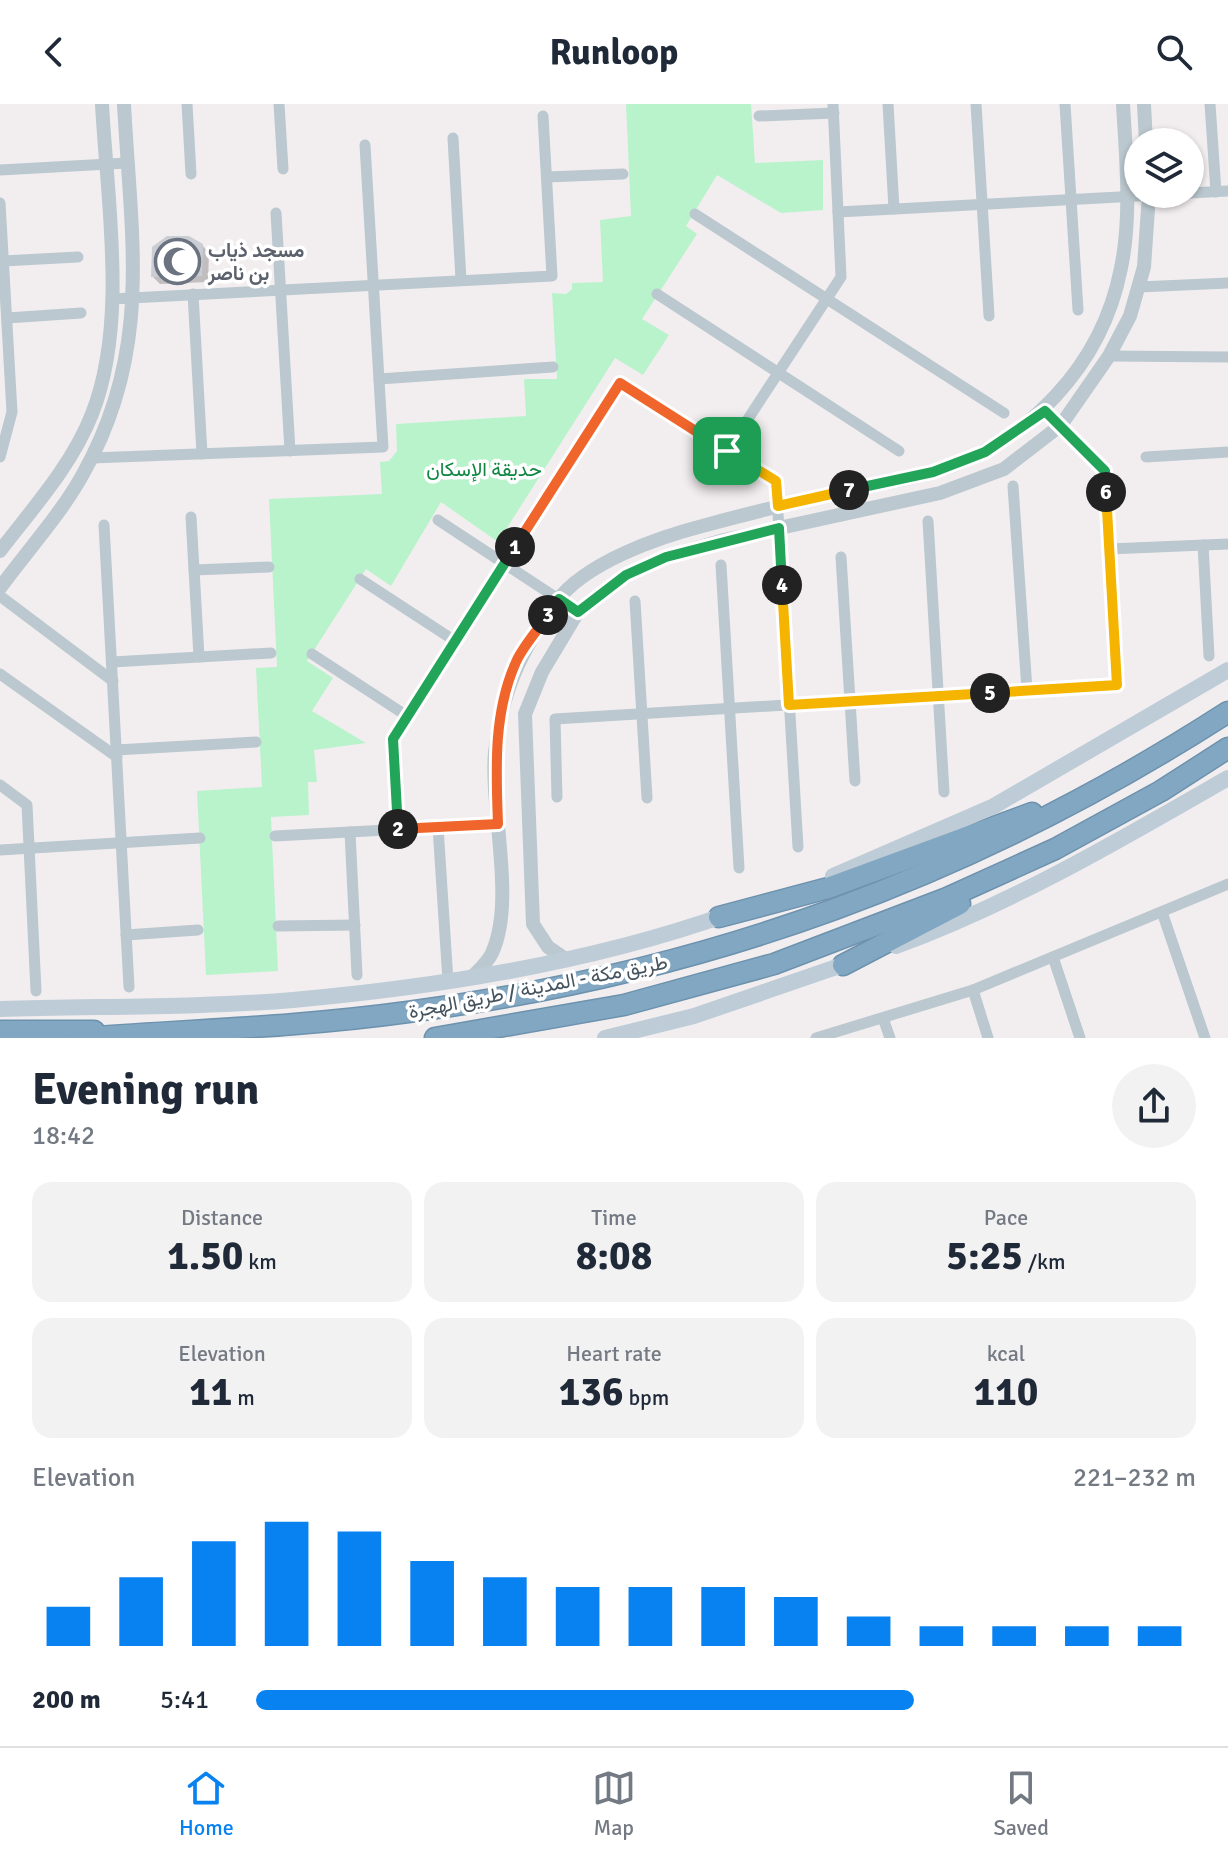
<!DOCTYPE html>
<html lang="en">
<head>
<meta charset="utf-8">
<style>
  :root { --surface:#fff; --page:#f2f2f3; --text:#1f2937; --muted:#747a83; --line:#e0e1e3; --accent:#0982f1 }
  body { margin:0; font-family:Signika,Vazirmatn,sans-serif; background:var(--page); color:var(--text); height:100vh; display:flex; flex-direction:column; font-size:30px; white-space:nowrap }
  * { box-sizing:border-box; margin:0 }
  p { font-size:26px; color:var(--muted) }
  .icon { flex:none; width:44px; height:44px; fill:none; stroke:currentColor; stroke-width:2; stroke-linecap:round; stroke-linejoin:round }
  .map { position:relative; height:934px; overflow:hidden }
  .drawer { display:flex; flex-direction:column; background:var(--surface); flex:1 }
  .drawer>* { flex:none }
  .tools { position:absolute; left:1124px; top:24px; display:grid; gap:16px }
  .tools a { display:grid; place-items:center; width:80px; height:80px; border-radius:50%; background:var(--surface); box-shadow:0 2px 6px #0004; font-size:40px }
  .pin { position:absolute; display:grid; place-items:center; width:68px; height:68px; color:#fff; margin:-34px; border-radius:16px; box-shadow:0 4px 12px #0006 }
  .km { position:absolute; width:40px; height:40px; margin:-20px; border-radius:50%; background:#222; color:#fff; font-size:22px; line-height:40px; text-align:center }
  .round { display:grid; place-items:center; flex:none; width:84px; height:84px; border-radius:42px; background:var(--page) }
  .headline { display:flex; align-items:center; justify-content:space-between; height:136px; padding:0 32px }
  h1 { font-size:44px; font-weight:700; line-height:60px }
  .figures { display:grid; grid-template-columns:repeat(3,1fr); gap:12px; height:136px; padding:8px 32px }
  .figures div { display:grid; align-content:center; border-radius:20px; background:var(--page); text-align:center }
  .figures b { font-size:40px; font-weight:700 }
  .figures small { font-size:22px; font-weight:400 }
  .figures p { font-size:22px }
  .chart { height:224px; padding:16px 32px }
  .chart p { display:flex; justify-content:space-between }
  .chart svg { width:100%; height:144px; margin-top:8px; stroke:var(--accent); stroke-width:6 }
  ul { padding:0 32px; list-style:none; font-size:26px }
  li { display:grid; grid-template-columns:128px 96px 1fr; align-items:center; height:60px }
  li i { height:20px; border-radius:10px; background:var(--accent) }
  header { display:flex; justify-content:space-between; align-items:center; height:104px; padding:0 32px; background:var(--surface); font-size:36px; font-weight:700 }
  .tabs { display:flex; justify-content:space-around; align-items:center; height:112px; border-top:2px solid var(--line); background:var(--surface); font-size:22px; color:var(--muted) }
  .tabs a { display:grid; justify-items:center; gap:4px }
  .tabs .on { color:var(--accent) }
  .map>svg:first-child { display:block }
</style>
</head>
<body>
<header><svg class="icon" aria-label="back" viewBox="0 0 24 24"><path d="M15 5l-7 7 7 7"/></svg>Runloop<svg class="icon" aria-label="search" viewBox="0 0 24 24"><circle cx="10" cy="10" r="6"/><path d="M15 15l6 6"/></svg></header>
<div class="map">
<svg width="1228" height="934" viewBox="0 0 1228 934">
  <rect width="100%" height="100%" fill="#f2eeef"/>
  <!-- green -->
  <polygon fill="#b9f3cb" points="626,0 751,0 755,59 823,56 823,106 781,109 717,71 686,122 697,130 642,215 669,231 643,271 615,254 498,438 441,398 391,482 366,465 307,557 333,574 312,607 366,639 314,646 317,678 308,678 309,711 271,713 278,867 206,871 197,687 262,683 256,564 277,563 269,395 382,390 380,358 389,357 397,347 396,320 526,312 524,275 557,275 552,189 566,190 572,185 572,179 603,178 600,116 631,112"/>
  <!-- shadow -->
  <polygon fill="#0003" points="202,141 209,149 208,178 160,180 153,173"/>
  <!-- building -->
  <polygon fill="#caced4" points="167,132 189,132 203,140 202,172 151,173 152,143"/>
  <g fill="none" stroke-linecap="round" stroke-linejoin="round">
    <defs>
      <g id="motorway">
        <polyline points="719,813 828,784 1032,709"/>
        <polyline points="843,861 960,800"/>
        <polyline points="0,927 94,927"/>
        <path d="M 80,934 C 190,926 299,923 408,908 C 708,869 974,772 1228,608"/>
        <polyline points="435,934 624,901 774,860 947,794 1055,745 1161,687 1228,644"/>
      </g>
    </defs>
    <!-- motorway casing -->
    <use href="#motorway" stroke="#6d92ae" stroke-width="23"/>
    <!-- minor -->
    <g stroke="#bbc8cf" stroke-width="11">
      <polyline points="187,0 191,70"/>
      <polyline points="279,0 283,65"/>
      <polyline points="888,0 894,105"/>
      <polyline points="976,0 989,212"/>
      <polyline points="1065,0 1078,206"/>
      <polyline points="1210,0 1216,88"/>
      <polyline points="759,12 834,9"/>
      <polyline points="453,34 461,176"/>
      <polyline points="0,66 127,59"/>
      <polyline points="547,73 623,70"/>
      <polyline points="1190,89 1228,87"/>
      <polyline points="0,99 12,308 0,353"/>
      <polyline points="838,108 1175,90"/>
      <polyline points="276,109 290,347"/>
      <polyline points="695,110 1004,309"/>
      <polyline points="3,157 78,153"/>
      <polyline points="1139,183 1228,179"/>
      <polyline points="193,190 202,350"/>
      <polyline points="657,190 899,347"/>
      <polyline points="112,195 552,172 543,12"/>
      <polyline points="7,214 81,209"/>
      <polyline points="1109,252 1228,253"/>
      <polyline points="379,275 553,263"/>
      <polyline points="727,347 841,173 833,0"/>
      <polyline points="1146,353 1228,348"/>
      <polyline points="92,354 383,343 365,41"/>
      <polyline points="1013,382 1027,586"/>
      <polyline points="191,413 199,553"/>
      <polyline points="438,416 578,508"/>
      <polyline points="928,417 944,688"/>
      <polyline points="104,421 129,883"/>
      <polyline points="1203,441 1209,552"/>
      <polyline points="1109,445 1228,440"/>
      <polyline points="841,453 855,677"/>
      <polyline points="721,461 739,764"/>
      <polyline points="194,466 269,463"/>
      <polyline points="360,475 455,537"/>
      <polyline points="0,492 113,577"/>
      <polyline points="635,497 647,694"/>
      <polyline points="312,550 407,612"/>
      <polyline points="112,558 271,549"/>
      <polyline points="0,570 117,653"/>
      <polyline points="116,646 256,638"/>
      <polyline points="0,681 27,701 36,887"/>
      <polyline points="557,693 555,615 1117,581 1105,367 1045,307"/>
      <polyline points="438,723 448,877"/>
      <polyline points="396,725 393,635 620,279 776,377 798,743"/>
      <polyline points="350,728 357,871"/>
      <polyline points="275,732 498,720"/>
      <polyline points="0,746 200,734"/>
      <polyline points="1162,808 1205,934"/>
      <polyline points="278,822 355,821"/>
      <polyline points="126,831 198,826"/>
      <polyline points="1053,853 1080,934"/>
      <polyline points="973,886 988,934"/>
      <polyline points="883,914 890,934"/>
      <polyline points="816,934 973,886 1228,780"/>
    </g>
    <!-- tertiary -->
    <g stroke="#bbc8cf" stroke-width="14">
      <polyline points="1144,0 1146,38"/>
      <path d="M 0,447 C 33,404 72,361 92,310 C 128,219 107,96 102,0"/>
      <path d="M 0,484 C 27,447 61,410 83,370 C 153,246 131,135 124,0"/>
      <polyline points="564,854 548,843 533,820 525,610 542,568 578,508 626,471 666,453 724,436 940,389 1004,365 1061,321 1109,252 1130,212 1144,163 1149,90"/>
      <path d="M 472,873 C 479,866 488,858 492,849 C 516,797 490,707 495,648 C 502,587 520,548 556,498 C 586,458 659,433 706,421 C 753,408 800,397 847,387 C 876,380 906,376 934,368 C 1028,339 1102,262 1121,164 C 1132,111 1126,54 1123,0"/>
    </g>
    <!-- secondary -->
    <g stroke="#beccd7" stroke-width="16">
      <polyline points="833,772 994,702 1228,566"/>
      <path d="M 896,842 C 1013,799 1120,736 1228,674"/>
      <path d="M 0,905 C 97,902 196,904 293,896 C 439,883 590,859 728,810"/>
      <polyline points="605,934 694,912 851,858"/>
    </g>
    <!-- motorway -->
    <use href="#motorway" stroke="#82a7c2" stroke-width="20"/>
  </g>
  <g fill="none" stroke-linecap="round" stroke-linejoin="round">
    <defs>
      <polyline id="split-1" points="515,443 620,279 727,347"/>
      <polyline id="split-2" points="398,725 393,635 515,443"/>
      <path id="split-3" d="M 398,725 L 498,720 C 496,666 493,609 516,558 C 523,542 538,526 548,511"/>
      <polyline id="split-4" points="548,511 559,495 578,508 626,471 666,453 779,424 782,481"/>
      <polyline id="split-5" points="782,481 789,601 990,589"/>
      <polyline id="split-6" points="990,589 1117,581 1106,388"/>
      <polyline id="split-7" points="849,386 933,368 985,348 1045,307 1105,367 1106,388"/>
      <polyline id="split-8" points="727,347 776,377 778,402 849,386"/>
    </defs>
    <!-- split-1 casing -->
    <use href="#split-1" stroke="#fff" stroke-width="16"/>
    <!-- split-2 casing -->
    <use href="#split-2" stroke="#fff" stroke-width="16"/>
    <!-- split-3 casing -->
    <use href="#split-3" stroke="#fff" stroke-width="16"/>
    <!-- split-4 casing -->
    <use href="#split-4" stroke="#fff" stroke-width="16"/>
    <!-- split-5 casing -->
    <use href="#split-5" stroke="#fff" stroke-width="16"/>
    <!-- split-6 casing -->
    <use href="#split-6" stroke="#fff" stroke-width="16"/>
    <!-- split-7 casing -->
    <use href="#split-7" stroke="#fff" stroke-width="16"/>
    <!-- split-8 casing -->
    <use href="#split-8" stroke="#fff" stroke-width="16"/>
    <!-- split-1 -->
    <use href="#split-1" stroke="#f0652b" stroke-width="10"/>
    <!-- split-2 -->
    <use href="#split-2" stroke="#22a559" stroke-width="10"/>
    <!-- split-3 -->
    <use href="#split-3" stroke="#f0652b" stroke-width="10"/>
    <!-- split-4 -->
    <use href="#split-4" stroke="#22a559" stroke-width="10"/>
    <!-- split-5 -->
    <use href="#split-5" stroke="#f5b400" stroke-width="10"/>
    <!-- split-6 -->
    <use href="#split-6" stroke="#f5b400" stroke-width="10"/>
    <!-- split-7 -->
    <use href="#split-7" stroke="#22a559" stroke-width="10"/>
    <!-- split-8 -->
    <use href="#split-8" stroke="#f5b400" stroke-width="10"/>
  </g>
  <!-- icons -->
  <defs>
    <symbol id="mosque-ring" viewBox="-11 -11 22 22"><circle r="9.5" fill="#fff" stroke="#6b7280" stroke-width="1.5"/><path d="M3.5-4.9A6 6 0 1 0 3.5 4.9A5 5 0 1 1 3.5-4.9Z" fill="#6b7280"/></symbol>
  </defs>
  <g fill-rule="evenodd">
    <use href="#mosque-ring" x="152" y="132" width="51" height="51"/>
  </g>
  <g text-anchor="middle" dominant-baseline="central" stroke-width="7" stroke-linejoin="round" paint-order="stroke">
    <!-- worship labels -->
    <g font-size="20" font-weight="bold" fill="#5b616d" stroke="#fff" text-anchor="start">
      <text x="208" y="146">مسجد ذياب<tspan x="208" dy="23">بن ناصر</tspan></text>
    </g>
    <!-- park labels -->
    <g font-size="20" fill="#0f8640" stroke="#fff">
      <text x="484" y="365">حديقة الإسكان</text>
    </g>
    <!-- street labels -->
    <g font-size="20" fill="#45545e" stroke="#fff">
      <text transform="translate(538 883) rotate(-11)">طريق مكة - المدينة / طريق الهجرة</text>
    </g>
  </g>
</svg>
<div class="tools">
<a><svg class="icon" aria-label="layers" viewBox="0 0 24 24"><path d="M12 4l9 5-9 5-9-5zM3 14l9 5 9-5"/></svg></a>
</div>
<div class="pin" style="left:727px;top:347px;background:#1e9e55"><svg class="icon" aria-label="arrive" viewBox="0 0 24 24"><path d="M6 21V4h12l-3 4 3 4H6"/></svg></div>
<b class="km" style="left:515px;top:443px">1</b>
<b class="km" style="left:398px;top:725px">2</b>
<b class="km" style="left:548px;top:511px">3</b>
<b class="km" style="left:782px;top:481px">4</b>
<b class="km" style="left:990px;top:589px">5</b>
<b class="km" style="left:1106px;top:388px">6</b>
<b class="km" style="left:849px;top:386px">7</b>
</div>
<section class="drawer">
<div class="headline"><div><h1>Evening run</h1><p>18:42</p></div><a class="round"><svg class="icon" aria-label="share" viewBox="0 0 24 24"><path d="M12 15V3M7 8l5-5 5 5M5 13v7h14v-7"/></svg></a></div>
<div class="figures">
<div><p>Distance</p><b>1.50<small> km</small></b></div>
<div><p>Time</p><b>8:08</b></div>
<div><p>Pace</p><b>5:25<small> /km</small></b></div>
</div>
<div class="figures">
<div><p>Elevation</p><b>11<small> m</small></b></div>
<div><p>Heart rate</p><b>136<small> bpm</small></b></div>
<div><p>kcal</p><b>110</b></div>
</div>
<div class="chart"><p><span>Elevation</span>221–232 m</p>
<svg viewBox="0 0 160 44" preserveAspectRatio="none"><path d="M5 44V32M15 44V23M25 44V12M35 44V6M45 44V9M55 44V18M65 44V23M75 44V26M85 44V26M95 44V26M105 44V29M115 44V35M125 44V38M135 44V38M145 44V38M155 44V38"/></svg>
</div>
<ul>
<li><b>200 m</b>5:41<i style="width:70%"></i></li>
</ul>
</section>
<nav class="tabs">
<a class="on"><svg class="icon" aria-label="home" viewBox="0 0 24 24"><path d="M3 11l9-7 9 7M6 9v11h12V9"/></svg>Home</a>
<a><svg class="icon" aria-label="map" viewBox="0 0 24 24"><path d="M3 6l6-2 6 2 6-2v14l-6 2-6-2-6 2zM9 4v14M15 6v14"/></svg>Map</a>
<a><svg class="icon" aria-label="saved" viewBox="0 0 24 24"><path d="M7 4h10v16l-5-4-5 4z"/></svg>Saved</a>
</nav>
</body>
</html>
